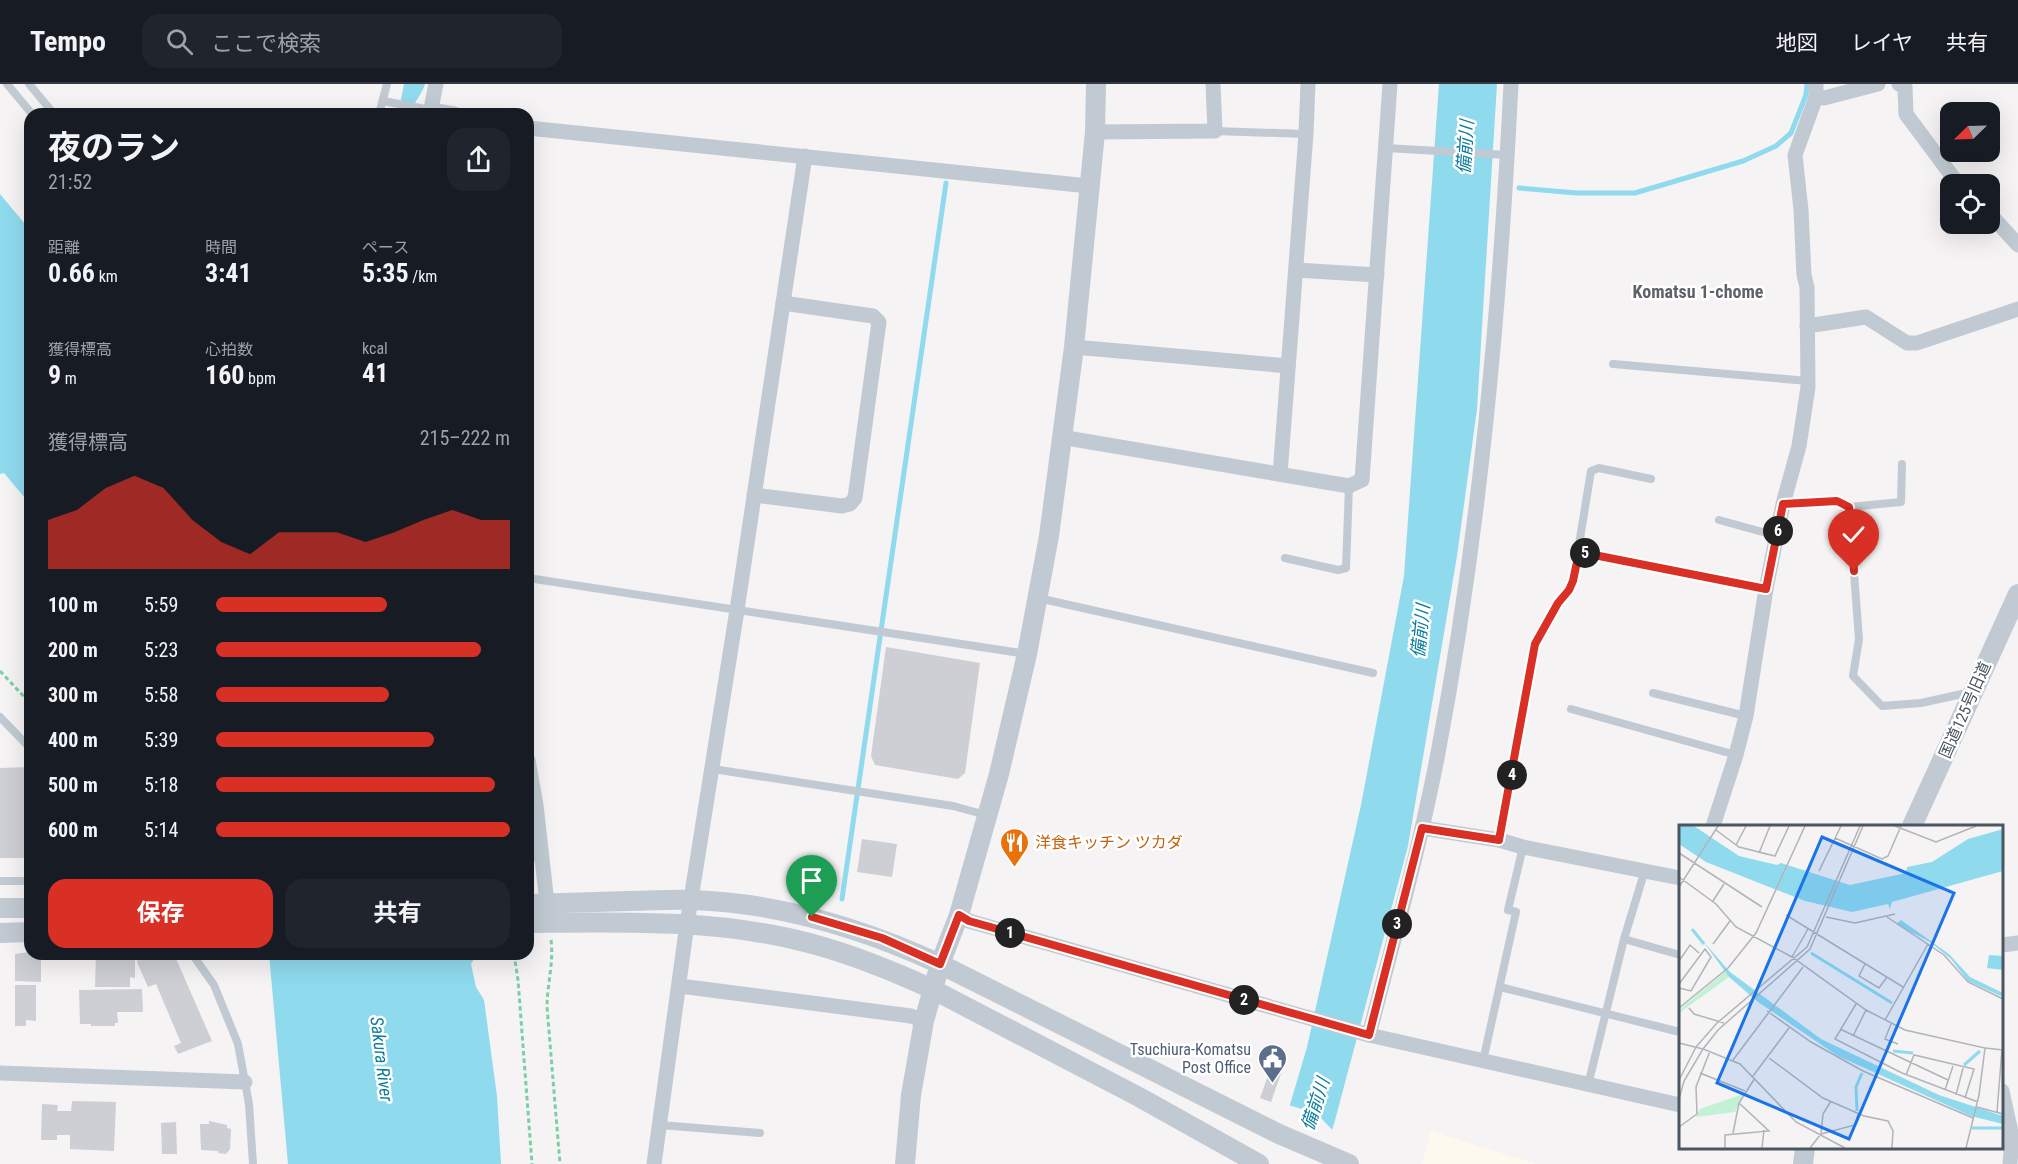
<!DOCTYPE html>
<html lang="ja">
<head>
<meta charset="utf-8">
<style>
  :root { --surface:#171b24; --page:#20242c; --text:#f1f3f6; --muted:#9ea1a6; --line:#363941; --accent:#d93025 }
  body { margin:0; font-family:"Roboto Condensed","Noto Sans JP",sans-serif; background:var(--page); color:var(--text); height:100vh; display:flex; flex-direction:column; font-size:22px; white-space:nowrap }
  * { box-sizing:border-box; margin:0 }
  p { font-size:20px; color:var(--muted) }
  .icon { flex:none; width:33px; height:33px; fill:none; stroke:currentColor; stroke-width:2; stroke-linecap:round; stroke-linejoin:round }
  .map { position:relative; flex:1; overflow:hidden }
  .drawer { position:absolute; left:24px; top:24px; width:510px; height:852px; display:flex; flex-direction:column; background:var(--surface); border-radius:18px; box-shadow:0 6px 24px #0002 }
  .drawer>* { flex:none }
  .needle { width:39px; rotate:247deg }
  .fabs { position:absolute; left:1940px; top:18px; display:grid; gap:12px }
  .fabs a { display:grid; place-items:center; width:60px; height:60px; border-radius:12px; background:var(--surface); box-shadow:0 6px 24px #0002; font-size:30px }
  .pin { position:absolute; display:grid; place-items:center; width:51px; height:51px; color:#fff; margin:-62px -26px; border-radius:50% 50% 50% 0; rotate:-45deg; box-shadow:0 0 6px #0007 }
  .pin .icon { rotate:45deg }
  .km { position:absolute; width:30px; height:30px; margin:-15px; border-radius:50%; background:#222; color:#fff; font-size:16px; line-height:30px; text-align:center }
  .round { display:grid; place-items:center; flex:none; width:63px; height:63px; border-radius:18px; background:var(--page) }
  .headline { display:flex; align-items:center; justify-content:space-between; height:102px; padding:0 24px }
  h1 { font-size:33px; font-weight:700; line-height:45px }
  .stats { display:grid; grid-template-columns:repeat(3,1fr); gap:9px; height:102px; padding:6px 24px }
  .stats div { display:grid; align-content:center }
  .stats b { font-size:26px; font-weight:700 }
  .stats small { font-size:16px; font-weight:400 }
  .stats p { font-size:16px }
  .chart { height:168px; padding:12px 24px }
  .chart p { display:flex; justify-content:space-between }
  .chart svg { width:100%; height:108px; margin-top:6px; fill:var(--accent); opacity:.7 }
  .button { display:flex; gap:12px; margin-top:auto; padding:12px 24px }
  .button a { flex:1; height:69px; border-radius:18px; background:var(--accent); color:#fff; font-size:24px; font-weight:700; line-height:69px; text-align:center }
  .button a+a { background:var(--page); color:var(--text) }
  ul { padding:0 24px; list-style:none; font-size:20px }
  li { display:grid; grid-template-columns:96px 72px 1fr; align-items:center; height:45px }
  li i { height:15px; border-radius:8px; background:var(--accent) }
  header { display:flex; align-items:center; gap:36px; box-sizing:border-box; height:84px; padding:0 30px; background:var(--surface); border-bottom:2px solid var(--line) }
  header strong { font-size:28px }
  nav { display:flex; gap:33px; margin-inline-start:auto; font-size:21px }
  .search { width:420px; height:54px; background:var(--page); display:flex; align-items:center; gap:15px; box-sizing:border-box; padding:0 21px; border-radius:18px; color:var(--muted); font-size:22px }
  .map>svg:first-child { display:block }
</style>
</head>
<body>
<header>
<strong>Tempo</strong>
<div class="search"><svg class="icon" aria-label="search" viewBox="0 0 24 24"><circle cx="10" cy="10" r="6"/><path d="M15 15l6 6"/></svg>ここで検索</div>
<nav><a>地図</a><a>レイヤ</a><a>共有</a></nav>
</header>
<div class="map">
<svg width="2018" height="1080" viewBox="0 0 2018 1080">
  <rect width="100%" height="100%" fill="#f5f3f3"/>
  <!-- commercial -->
  <polygon fill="#fdf9ef" points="1431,1047 1536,1080 1422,1080"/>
  <!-- water -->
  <g fill="#90daee">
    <path d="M 404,0 L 425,0 C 422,11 412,19 412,30 L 398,30 Z"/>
    <polygon points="1439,0 1497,0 1477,325 1457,472 1408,762 1334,1040 1320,1080 1270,1080 1289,1024 1307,963 1361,721 1404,492"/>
    <polygon points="0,110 30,146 30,420 4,389 0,390"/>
    <polygon points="269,870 477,870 471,880 476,903 484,916 497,1012 501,1080 288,1080"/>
  </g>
  <!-- pier -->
  <polygon fill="#f5f3f3" points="1288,1021 1302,1025 1322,1035 1334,1048 1322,1080 1267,1080"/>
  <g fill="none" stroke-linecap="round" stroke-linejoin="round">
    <!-- stream -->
    <g stroke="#90daee" stroke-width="5">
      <polyline points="1519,104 1577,109 1635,109 1743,77 1776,62 1791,49 1806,11 1807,0"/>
      <polyline points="842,815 946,99"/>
    </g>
  </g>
  <!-- building -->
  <g fill="#cdcfd5">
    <polygon points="886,563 980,579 965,689 958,695 875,681 871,672"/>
    <polygon points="30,683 30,774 0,774 0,684"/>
    <polygon points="862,755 897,760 892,793 857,788"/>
    <polygon points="30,868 30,870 41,870 41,898 15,897 15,870"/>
    <polygon points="107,870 135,870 135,894 130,893 130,903 95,903 96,871 107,872"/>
    <polygon points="145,870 150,870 152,873 159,870 174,870 212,957 178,970 174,962 181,959 156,900 148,903 137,878 138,873"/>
    <polygon points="15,901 36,901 36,937 26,936 26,942 15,942"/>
    <polygon points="142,905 143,928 117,928 118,939 115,939 115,942 91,942 91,940 80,940 79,906"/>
    <polygon points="1272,980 1283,984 1271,1018 1260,1014"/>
    <polygon points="72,1017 116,1018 114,1067 70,1065 70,1051 57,1051 57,1056 41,1056 42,1020 58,1021 57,1027 71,1027"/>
    <polygon points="209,1037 227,1041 227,1044 231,1045 230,1065 226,1070 218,1069 218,1067 201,1066 200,1040 209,1040"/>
    <polygon points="176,1038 177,1070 162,1070 161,1039"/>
  </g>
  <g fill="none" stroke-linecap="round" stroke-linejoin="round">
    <!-- path -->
    <g stroke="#7ad0a6" stroke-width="3" stroke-dasharray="4.5 3" stroke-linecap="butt">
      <polyline points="0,587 30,619"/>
      <path d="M 551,856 C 554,878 547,901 547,923 L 560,1080"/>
      <polyline points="514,870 518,896 532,1080"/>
    </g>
    <!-- service -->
    <g stroke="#c1cad2" stroke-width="8">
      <polyline points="7,0 32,30"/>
      <polyline points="29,0 54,30"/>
      <polyline points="383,17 431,26"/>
      <polyline points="379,30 387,0"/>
      <polyline points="1215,47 1306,50"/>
      <polyline points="1386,64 1508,71"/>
      <polyline points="1613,280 1808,297"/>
      <polyline points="1783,420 1837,417 1849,423 1901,418 1902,380"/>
      <polyline points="1849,423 1859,555 1853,592 1882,622 1921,619 1971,608"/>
      <polyline points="1719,436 1777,452"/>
      <polyline points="1579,468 1766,505"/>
      <polyline points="1285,474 1338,486 1346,484 1349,402"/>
      <polyline points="528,494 1027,570"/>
      <polyline points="1038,514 1373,589"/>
      <polyline points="1653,609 1746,632"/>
      <polyline points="1571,625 1736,671"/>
      <polyline points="0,633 30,664"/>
      <polyline points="713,685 953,722 986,731"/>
      <polyline points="1499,756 1535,560 1541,545 1573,497 1591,387 1599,384 1651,395"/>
      <polyline points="528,765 541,779"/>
      <polyline points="0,797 30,797"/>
      <polyline points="1624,855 1680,871"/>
      <polyline points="192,870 214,901 238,960 249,1020 253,1080"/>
      <polyline points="1500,903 1680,948"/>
      <polyline points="1483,977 1516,828 1508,826 1523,763"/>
      <polyline points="1588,1001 1624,855 1645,786"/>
      <polyline points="660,1041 760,1049"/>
    </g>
    <!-- minor -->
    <g stroke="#c1cad2" stroke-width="15">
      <polyline points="1899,0 1905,3 1906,30 1958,100"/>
      <polyline points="1816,13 1824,14 1878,0"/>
      <polyline points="431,26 454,30"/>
      <polyline points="430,30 436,0"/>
      <polyline points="528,44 1089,102"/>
      <polyline points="1095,48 1215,47 1213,0"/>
      <polyline points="1989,129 2018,161"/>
      <polyline points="1296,186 1377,191"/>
      <polyline points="1807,242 1866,233 1907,259 1917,259 2018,225"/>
      <polyline points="1074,263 1288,282"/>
      <polyline points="1061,353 1349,402 1362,396 1390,0"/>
      <polyline points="1280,390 1306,50 1308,0"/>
      <polyline points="754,411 842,422 850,420 855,414 879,238 873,232 783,219"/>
      <polyline points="528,676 536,721 548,828"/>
      <polyline points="1713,742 1736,671 1746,632 1766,505 1783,420 1799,362 1808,303 1807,203 1804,191 1801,126 1795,71 1816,13 1816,0"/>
      <polyline points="1422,744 1499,756 1523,763 1680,794"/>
      <polyline points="959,831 969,837 1369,951 1680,1021"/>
      <polyline points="2002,861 2018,859"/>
      <polyline points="680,902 911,932 924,937"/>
      <path d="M 1369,951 C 1393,857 1420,764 1438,669 C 1480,448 1500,224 1511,0"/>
      <polyline points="0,989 245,998"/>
      <polyline points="2002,1007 2012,1053 2010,1080"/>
      <polyline points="654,1080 687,840 737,526 805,72"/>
    </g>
    <!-- tertiary -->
    <g stroke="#c1cad2" stroke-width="20">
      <polyline points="1912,742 2018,510"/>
      <path d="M 528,820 C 562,819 595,818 629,817 C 650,817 672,815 693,816 C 778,819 862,844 940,880 L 1279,1050 L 1349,1080"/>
      <polyline points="0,824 30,824"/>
      <path d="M 528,839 C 621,838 718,835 809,859 C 851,870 893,887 932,905 L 1139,1013 L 1259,1080"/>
      <polyline points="0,849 30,848"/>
      <polyline points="905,1080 911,1011 924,937 940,880 959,831 999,690 1027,570 1049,452 1074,263 1095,48 1096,0"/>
      <polyline points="1803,1080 1805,1064"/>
    </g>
  </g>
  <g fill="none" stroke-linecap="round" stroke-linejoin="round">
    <defs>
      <polyline id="route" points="812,833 882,854 940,880 959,831 969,837 1369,951 1422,744 1499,756 1535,560 1558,519 1569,506 1573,497 1579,468 1766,505 1783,420 1837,417 1849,423 1854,487"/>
    </defs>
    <!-- route casing -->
    <use href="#route" stroke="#fff" stroke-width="12"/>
    <!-- route -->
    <use href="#route" stroke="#d93025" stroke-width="8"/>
  </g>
  <!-- icons -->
  <defs>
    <symbol id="restaurant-pin" viewBox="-11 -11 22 30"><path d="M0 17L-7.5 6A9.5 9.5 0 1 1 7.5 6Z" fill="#e8710a" stroke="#fff"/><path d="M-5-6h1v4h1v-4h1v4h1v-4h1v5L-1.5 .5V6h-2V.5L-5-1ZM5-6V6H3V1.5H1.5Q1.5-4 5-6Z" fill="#fff"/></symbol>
    <symbol id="civic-pin" viewBox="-11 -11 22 30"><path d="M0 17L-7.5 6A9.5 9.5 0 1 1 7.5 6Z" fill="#5c6f8a" stroke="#fff"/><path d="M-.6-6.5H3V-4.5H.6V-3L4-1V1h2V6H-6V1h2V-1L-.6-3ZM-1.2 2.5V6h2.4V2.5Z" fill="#fff"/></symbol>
  </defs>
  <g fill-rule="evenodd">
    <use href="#restaurant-pin" x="998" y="742" width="33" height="45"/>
    <use href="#civic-pin" x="1256" y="958" width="33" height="45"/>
  </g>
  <g text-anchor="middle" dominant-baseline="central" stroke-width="5" stroke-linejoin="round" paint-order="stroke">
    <!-- street labels -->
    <g font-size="16" fill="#4a5661" stroke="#fff">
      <text transform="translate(1965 626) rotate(-66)">国道125号旧道</text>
    </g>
    <!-- food labels -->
    <g font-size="16" fill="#c56008" stroke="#fff" text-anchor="start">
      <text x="1035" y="758">洋食キッチン ツカダ</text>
    </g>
    <!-- service labels -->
    <g font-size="16" fill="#4e5e75" stroke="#fff" text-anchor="end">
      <text x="1251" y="965">Tsuchiura-Komatsu<tspan x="1251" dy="18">Post Office</tspan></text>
    </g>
    <!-- water labels -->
    <g font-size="18" font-style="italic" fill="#0c7c9b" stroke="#fff">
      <text transform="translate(1465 63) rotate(-86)">備前川</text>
      <text transform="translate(1420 547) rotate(-84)">備前川</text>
      <text transform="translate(382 975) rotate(83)">Sakura River</text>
      <text transform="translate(1315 1020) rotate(-72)">備前川</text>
    </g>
    <!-- neighbourhood labels -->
    <g font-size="18" font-weight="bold" fill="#5f6368" stroke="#fff">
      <text x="1698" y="207">Komatsu 1-chome</text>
    </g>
  </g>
  <!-- overview -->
  <g transform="translate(1679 741)">
    <rect width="324" height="324" fill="#f5f3f3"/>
    <path d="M 46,147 L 50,152 L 0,188 L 0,185 ZM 64,269 L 56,287 L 17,292 L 21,284 Z" fill="#c3f1d5"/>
    <path d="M 0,1 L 15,1 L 60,31 L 98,40 L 102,38 L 171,60 L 227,48 L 228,42 L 253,37 L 289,14 L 324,4 L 324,46 L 213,77 L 211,84 L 209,79 L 173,87 L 126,76 L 27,37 L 0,19 ZM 222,95 L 270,129 L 291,152 L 324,168 L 324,172 L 289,156 L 272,134 L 251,117 L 217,99 ZM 24,116 L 51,147 L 142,214 L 260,270 L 324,291 L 324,299 L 292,291 L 159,231 L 79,177 L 50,152 ZM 310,130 L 324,131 L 324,145 L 308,143 Z" fill="#90daee"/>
    <path fill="none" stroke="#90daee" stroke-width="3" d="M 13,104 L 25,119M 132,128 L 213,178M 214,226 L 234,228M 285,240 L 301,226M 178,286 L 177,262 L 183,248M 293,303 L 324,303"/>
    <path fill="none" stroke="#b1b4b9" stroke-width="1.5" d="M 216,1 L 257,17 L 297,1M 37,5 L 60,22 L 96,31 L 110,1M 156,13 L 203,34 L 209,31 L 222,1M 57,20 L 67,1M 0,28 L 83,82M 80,28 L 91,1M 140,46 L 162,1M 0,52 L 37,79 L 57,102 L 113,132 L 187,185 L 226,205 L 306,223 L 300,270 L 287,323M 0,62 L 39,1M 34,76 L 45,59M 107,90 L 224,162M 147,92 L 176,98 L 216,89M 208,92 L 265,130 L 289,157 L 324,174M 34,119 L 51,96M 113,132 L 129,104M 0,136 L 11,120 L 20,128M 186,139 L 180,151 L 200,163 L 208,152M 0,159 L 26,124 L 32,132 L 12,166 L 0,163M 177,179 L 156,214 L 223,248 L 299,277M 0,183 L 49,143 L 77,108 L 126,1M 10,183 L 15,189 L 45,198M 88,186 L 132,217 L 184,246 L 294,293M 206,195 L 249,119M 212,199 L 206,214 L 219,219M 161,204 L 269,255M 174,211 L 187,185M 0,218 L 24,224 L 5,256 L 0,274M 17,222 L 38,198 L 128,122 L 181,1M 306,223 L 324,225M 90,233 L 144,273 L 185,291 L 209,296 L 214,306 L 213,323M 54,235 L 124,142M 21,248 L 66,266M 227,250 L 235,230 L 295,244 L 286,273M 74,251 L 110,203M 0,255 L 17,222M 266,265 L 274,241M 277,270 L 284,243M 298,282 L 324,289M 318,287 L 323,224M 0,302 L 18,289 L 17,262 L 31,226M 54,308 L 60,278 L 76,253M 142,309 L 144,289 L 152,276M 46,323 L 46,310 L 90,306 L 60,278M 83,323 L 85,305M 131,323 L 142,309 L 176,300 L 179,289M 166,323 L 117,297 L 61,239 L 24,224 L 39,205 L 131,124 L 184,1"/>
    <path fill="#1a73e8" fill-opacity="0.15" stroke="#1a73e8" stroke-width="3" d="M 143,12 L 275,68 L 170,314 L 38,258 Z"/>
    <rect width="324" height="324" fill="none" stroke="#4a5661" stroke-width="3"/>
  </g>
</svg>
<div class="fabs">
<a><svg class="needle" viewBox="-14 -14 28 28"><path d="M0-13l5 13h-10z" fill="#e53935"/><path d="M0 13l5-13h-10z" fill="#9ea1a6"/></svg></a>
<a><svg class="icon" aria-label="locate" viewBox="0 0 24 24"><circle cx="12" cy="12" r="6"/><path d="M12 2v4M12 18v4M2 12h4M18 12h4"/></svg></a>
</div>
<div class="pin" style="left:812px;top:833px;background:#1e9e55"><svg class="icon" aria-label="arrive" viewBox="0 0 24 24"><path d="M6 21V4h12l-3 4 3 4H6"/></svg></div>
<div class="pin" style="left:1854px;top:487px;background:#d93025"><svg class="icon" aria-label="check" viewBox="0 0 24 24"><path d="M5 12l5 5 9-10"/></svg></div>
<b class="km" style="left:1010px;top:849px">1</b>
<b class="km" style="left:1244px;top:916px">2</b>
<b class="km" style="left:1397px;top:840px">3</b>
<b class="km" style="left:1512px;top:691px">4</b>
<b class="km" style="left:1585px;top:469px">5</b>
<b class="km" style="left:1778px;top:447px">6</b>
<section class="drawer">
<div class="headline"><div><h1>夜のラン</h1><p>21:52</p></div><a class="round"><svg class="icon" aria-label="share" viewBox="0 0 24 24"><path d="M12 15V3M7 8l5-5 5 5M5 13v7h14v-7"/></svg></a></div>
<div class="stats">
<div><p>距離</p><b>0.66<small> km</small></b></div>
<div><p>時間</p><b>3:41</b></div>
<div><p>ペース</p><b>5:35<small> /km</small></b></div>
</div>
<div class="stats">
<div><p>獲得標高</p><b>9<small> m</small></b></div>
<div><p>心拍数</p><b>160<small> bpm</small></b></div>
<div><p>kcal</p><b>41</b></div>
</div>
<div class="chart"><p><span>獲得標高</span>215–222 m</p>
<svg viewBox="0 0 160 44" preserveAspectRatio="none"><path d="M0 44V24L10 20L20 11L30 6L40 11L50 24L60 33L70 38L80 29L90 29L100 29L110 33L120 29L130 24L140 20L150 24L160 24V44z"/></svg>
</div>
<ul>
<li><b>100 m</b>5:59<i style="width:58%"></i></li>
<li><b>200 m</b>5:23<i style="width:90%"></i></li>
<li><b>300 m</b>5:58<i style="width:59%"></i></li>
<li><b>400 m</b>5:39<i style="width:74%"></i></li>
<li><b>500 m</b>5:18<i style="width:95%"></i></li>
<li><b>600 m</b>5:14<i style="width:100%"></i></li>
</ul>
<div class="button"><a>保存</a><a>共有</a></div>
</section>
</div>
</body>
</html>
